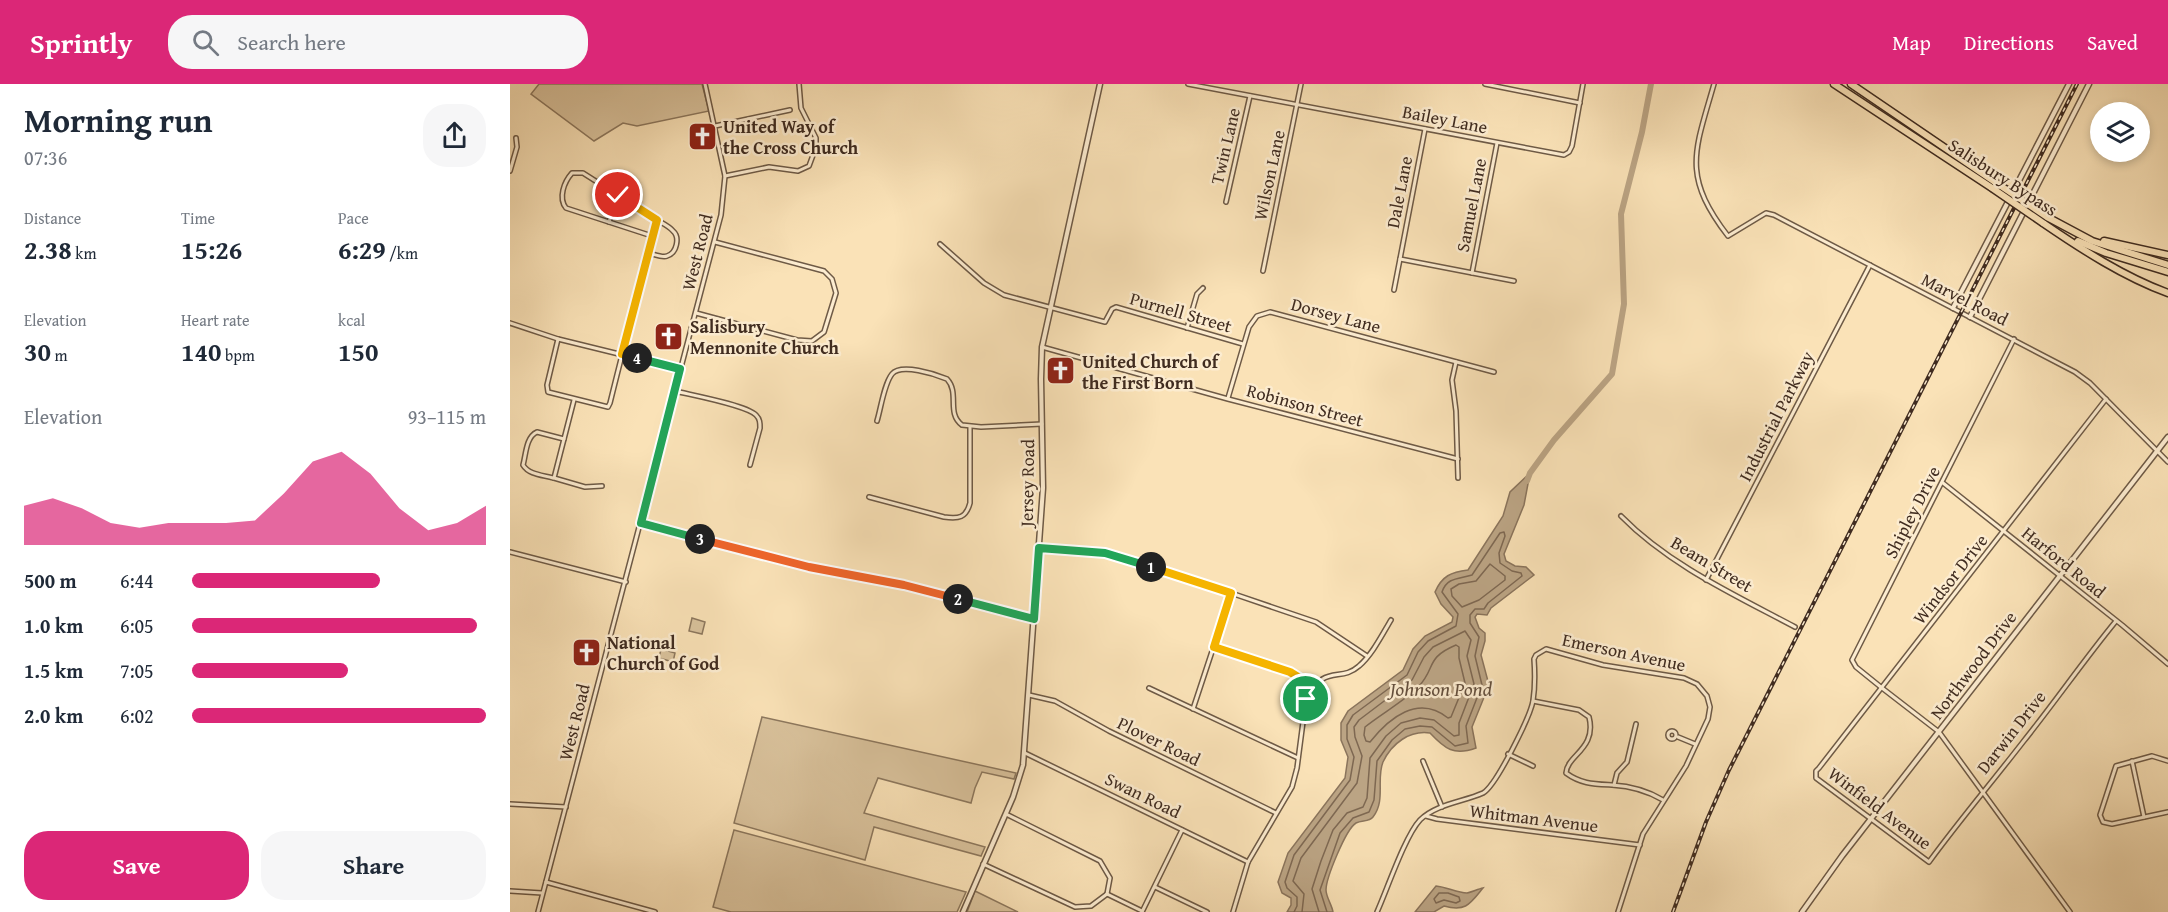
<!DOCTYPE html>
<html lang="en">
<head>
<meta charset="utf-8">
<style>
  :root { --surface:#fff; --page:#f6f6f7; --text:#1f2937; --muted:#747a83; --accent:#db2777 }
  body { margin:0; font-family:"Gentium Book Plus",serif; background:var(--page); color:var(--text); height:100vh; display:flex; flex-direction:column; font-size:22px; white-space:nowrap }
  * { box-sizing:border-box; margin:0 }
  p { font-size:20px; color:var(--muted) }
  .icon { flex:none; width:33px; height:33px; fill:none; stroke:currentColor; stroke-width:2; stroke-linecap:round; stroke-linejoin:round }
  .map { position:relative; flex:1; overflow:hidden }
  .sheet { display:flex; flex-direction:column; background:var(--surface); width:510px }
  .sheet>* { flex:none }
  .buttons { position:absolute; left:1580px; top:18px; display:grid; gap:12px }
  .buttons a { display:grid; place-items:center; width:60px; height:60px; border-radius:50%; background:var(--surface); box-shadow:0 3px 9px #0003; font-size:30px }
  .pin { position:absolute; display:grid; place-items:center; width:51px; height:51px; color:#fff; margin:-26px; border:3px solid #fff; border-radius:50%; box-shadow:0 2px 6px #0007 }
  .km { position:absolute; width:30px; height:30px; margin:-15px; border-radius:50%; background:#222; color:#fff; font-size:16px; line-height:30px; text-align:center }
  .round { display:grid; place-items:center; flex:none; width:63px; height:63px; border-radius:24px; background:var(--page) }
  .summary { display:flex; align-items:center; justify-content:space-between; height:102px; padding:0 24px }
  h1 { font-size:33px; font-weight:800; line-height:45px }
  .stats { display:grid; grid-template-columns:repeat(3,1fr); gap:9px; height:102px; padding:6px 24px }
  .stats div { display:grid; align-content:center }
  .stats b { font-size:26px; font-weight:800 }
  .stats small { font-size:16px; font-weight:400 }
  .stats p { font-size:16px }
  .chart { height:168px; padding:12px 24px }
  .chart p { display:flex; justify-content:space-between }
  .chart svg { width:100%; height:108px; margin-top:6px; fill:var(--accent); opacity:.7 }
  .action { display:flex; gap:12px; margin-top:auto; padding:12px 24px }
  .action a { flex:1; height:69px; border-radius:24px; background:var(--accent); color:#fff; font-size:24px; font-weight:800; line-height:69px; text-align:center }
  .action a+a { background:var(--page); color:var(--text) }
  ul { padding:0 24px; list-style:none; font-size:20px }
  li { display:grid; grid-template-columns:96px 72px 1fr; align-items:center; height:45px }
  li i { height:15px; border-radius:8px; background:var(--accent) }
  header { display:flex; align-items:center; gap:36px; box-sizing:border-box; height:84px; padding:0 30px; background:var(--accent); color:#fff }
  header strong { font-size:28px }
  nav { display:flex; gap:33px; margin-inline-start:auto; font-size:21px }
  .search { width:420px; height:54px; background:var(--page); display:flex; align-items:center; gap:15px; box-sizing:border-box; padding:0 21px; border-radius:24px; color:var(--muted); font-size:22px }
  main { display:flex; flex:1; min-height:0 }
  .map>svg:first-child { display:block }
</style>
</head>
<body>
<header>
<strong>Sprintly</strong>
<div class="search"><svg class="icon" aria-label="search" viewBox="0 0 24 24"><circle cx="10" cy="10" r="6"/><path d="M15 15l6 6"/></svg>Search here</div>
<nav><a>Map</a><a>Directions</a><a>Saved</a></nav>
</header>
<main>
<section class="sheet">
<div class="summary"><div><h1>Morning run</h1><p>07:36</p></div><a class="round"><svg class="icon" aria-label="share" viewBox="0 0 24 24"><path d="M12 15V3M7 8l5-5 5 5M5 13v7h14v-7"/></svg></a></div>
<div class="stats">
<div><p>Distance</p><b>2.38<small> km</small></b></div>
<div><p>Time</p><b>15:26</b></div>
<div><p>Pace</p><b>6:29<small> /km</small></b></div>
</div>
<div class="stats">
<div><p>Elevation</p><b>30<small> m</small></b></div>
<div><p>Heart rate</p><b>140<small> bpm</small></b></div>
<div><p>kcal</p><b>150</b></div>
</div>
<div class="chart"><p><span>Elevation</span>93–115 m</p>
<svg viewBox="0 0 160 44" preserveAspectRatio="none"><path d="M0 44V28L10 25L20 29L30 35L40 37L50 35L60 35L70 35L80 34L90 23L100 10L110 6L120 15L130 29L140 38L150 35L160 28V44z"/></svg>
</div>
<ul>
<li><b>500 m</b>6:44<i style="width:64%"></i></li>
<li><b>1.0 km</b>6:05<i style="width:97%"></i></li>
<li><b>1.5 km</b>7:05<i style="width:53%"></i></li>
<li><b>2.0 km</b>6:02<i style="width:100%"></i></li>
</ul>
<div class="action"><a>Save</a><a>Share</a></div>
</section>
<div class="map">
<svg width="1658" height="828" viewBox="0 0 1658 828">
  <rect width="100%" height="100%" fill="#fae2b7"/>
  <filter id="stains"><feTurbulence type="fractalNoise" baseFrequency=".00333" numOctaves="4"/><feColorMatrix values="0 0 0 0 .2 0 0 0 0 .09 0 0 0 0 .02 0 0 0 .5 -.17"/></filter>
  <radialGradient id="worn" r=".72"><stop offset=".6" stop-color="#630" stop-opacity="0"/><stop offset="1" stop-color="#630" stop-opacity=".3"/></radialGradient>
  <!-- green -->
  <g fill="#dac39d" stroke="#8d785e" stroke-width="1.5">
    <polygon points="29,0 192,0 199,27 127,42 113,39 84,57 21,10"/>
    <polygon points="182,534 195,538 192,550 179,547"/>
    <polygon points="151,565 165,569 163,578 149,574"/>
    <polygon points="252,633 506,689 504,695 472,688 465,704 461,719 368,694 354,729 475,763 471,772 364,743 355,776 224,739"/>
    <polygon points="224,746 456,808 447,828 221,828 203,823"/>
    <polygon points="465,807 508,828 457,828"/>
  </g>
  <!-- water -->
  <g fill="#bba484" stroke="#8a745c" stroke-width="1.5">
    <path d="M 1020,389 L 1014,421 L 994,470 L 996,477 L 1005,482 L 1016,483 L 1024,491 L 981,524 L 977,531 L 967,530 L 965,533 L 969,544 L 975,549 L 975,557 L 971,571 L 979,601 L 962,643 L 966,664 C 944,672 935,665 920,649 C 900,646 882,659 873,678 C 866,695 876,717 863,733 C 859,738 852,736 846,739 C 836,745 816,794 816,806 C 816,813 822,821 823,828 L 777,828 L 781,821 L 781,814 L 772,809 L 768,798 L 778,769 L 835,694 L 838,673 L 831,656 L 831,639 L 838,627 L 893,586 L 903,565 L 915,552 L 942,538 L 943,533 L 931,520 L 925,508 C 932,492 941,488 958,486 L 993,432 L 1000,408 Z"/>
    <path d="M 926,802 C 937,803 947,809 957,809 C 962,808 968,805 973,804 C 960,820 956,828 934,822 L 924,828 L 905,828 Z"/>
  </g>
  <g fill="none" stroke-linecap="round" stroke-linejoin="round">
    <!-- shore -->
    <g stroke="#7e6852" stroke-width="1.5">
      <polygon points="980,480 995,492 995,496 969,516 952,523 942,512 941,505 949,500 966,497"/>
      <path d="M 946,561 L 949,563 L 949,574 L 955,599 L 941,633 L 938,634 C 908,610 879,634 860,658 L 856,657 L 854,651 L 855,643 C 871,630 896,616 909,602 C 926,584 915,574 946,561 Z"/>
      <polygon points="929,809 938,809 949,813 950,817 946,819 934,816 926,819 924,815"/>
      <path d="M 784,828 L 787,822 L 787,813 L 777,804 L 775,798 L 784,771 L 840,696 L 844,673 L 837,655 L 837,641 L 843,631 L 897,591 L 908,568 L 918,557 L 946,542 L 948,530 L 932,508 C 937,493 949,495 962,491 L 990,449 L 994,448 L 995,452 L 989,469 L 990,479 L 1002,487 L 1011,489 L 1012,492 L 978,519 L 974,525 L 965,525 L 960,531 L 960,539 L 969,553 L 965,572 L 972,601 L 956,642 L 958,659 L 945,662 L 922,643 L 910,642 L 895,645 L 882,656 L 867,677 L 864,716 L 859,728 L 843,734 L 830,749 L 810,806 L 817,828"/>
      <polyline points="792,828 794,810 783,797 791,774 847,699 852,672 845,653 844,643 849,636 902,596 914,573 923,563 955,547 961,556 957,572 964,600 949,639 949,651 944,652 924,636 910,634 891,639 876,652 860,674 857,714 853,723 837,729 823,746 811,777 802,805 809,828"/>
    </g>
    <!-- river -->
    <polyline stroke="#bba484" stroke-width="6" points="1017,397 1020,389 1044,356 1102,290 1114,220 1111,130 1132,48 1141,0"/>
    <defs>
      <g id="minor">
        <polyline points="678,0 1054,71 1059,68 1062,62 1073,0"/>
        <polyline points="975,0 1070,19"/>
        <path d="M 1204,0 C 1185,67 1171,91 1218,152 L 1256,129 L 1264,131 L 1565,288 L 1580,299 L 1658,378"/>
        <polyline points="205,42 280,26"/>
        <polyline points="0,87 7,63 6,54"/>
        <polyline points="215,92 259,83 288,87 299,82 306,63 306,54 291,24 289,0"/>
        <polyline points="716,118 740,12"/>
        <polyline points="99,138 108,111"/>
        <path d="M 142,152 L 56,124 C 48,114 54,98 62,89 L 73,89 L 147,136"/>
        <polyline points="430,160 474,199 494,211 595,238 602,225 606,223 733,260"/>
        <polyline points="890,175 1004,197"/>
        <polyline points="753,187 791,0"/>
        <polyline points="962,189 987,59"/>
        <polyline points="884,206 915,45"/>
        <polyline points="186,229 287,256 302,257 314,248 326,209 322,195 314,187 205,158"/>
        <polyline points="0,239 48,255 170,285"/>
        <polyline points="677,244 687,210 693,204"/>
        <path d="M 48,255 L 37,301 L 38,308 L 98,323 L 100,319 C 115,258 131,197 147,136 C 152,139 159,142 163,147 C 170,153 167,169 157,172 C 152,174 144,170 138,169"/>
        <polyline points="1504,255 1342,576 1346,583 1372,604 1429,648 1560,828"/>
        <polyline points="532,263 718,315 948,375"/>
        <polyline points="946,278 942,296 946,327 948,394"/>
        <path d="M 165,307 C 181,311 236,321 246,331 C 250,335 250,339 250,344 L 240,381"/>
        <polyline points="718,314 739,243 747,232 760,228 984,288"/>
        <path d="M 1596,315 L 1309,684 L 1306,687 L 1306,694 L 1419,778 C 1449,737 1482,698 1513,658 C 1545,618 1574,576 1606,537"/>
        <polyline points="64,316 44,394 75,403 92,402"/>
        <path d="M 367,337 C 371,324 374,300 382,290 C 391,279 425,290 437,295 C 450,309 436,329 452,341 L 471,343 L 532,340"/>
        <path d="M 43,394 C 33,391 19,391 13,381 C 16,370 16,353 27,348 L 54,355"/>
        <polyline points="1433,399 1612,541 1658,580"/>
        <path d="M 359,413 L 434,433 C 449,435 456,434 460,419 L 460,343"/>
        <path d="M 1111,432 C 1159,481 1225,511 1285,543"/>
        <polyline points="131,439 283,479 394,501 524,535"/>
        <polyline points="529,463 602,471 721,509 806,538 857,572"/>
        <polyline points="0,468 116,498"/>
        <polyline points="1196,496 1360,181"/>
        <polyline points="704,563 780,588 804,602"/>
        <polyline points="639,604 788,674"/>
        <polyline points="519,611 545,617 599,647 766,729"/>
        <path d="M 1023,617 L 1069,626 L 1079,633 C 1087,665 1057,671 1056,689 C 1071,700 1084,700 1102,701 C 1119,702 1138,707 1153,716"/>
        <polyline points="683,625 721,510"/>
        <circle cx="1162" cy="651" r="4"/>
        <polyline points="1168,653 1185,660"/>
        <polyline points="515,669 738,778"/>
        <polyline points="998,670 1023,682"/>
        <polyline points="913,677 932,723"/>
        <polyline points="1622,677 1634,733"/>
        <polyline points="1658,677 1642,672 1606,682 1590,731 1593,738 1602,740 1658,728"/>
        <polyline points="1104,701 1107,689 1117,678 1126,640"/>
        <polyline points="0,720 56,723"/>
        <polyline points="496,730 590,777 600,794 597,810"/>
        <polyline points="916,732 927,735 1130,761"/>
        <polyline points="473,780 565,823 581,822 597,810"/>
        <polyline points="36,798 145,828"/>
        <polyline points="645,803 697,828"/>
        <polyline points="0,807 32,809"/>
        <polyline points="597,810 632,827"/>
        <polyline points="28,828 211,131 215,92 195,0"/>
        <polyline points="632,828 672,746"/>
        <path d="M 723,828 L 738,778 L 782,703 L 787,684 L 796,615 C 815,579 830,599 849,582 C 862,571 872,551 881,536"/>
        <path d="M 867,828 C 877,806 895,752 910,736 C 926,720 953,718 973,709 C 986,702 1020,633 1023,617 C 1025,604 1025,589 1024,575 L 1026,571 L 1036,565 L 1093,581 L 1174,594 L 1187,600 L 1197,612 L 1200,623 L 1198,635 L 1176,682 L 1133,750 L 1108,828"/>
      </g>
      <g id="tertiary">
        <polyline points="1443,224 1559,0"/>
        <polyline points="1460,233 1579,0"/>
        <polyline points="453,828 503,713 513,681 533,404 531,295 532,263 590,0"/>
        <polyline points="1292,828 1332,772 1658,353"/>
      </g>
      <g id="motorway">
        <polyline points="1324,0 1482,104"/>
        <polyline points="1341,0 1485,98"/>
        <polyline points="1537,133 1582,157 1658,181"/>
        <path d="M 1533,139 C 1571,165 1614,193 1658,209"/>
        <polyline points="1568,157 1596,169 1658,188"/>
        <polyline points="1594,157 1658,171"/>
      </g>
    </defs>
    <!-- minor casing -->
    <use href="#minor" stroke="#6e5a46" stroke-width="6"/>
    <!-- tertiary casing -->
    <use href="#tertiary" stroke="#6e5a46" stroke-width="7"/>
    <!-- motorway casing -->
    <use href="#motorway" stroke="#402c20" stroke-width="9"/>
    <!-- minor -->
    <use href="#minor" stroke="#fcecd0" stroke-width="3"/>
    <!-- tertiary -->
    <use href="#tertiary" stroke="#fcecd0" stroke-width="4"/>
    <!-- motorway -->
    <use href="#motorway" stroke="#fae2b7" stroke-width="6"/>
    <defs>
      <polyline id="rail" points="1163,828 1196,738 1219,686 1567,0"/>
    </defs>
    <!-- rail casing -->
    <use href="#rail" stroke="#402c20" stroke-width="4"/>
    <!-- rail -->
    <use href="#rail" stroke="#fcecd0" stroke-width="1.5" stroke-dasharray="4.5" stroke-linecap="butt"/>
    <defs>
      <g id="motorway-bridge">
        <polyline points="1485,98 1537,133"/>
        <polyline points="1482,104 1533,139"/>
      </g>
    </defs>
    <!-- motorway-bridge casing -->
    <use href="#motorway-bridge" stroke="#402c20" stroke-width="9" stroke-linecap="butt"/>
    <!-- motorway-bridge -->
    <use href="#motorway-bridge" stroke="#fae2b7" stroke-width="6"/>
  </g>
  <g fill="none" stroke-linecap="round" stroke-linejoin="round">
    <defs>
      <polyline id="split-1" points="641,483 721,509 704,563 780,588 804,603 796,615"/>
      <polyline id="split-2" points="448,515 524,535 529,464 595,469 641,483"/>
      <polyline id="split-3" points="190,455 299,483 394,501 448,515"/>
      <polyline id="split-4" points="127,274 170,285 131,439 190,455"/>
      <polyline id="split-5" points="108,111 147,136 112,270 127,274"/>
    </defs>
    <!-- split-1 casing -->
    <use href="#split-1" stroke="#fff" stroke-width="12"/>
    <!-- split-2 casing -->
    <use href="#split-2" stroke="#fff" stroke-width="12"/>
    <!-- split-3 casing -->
    <use href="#split-3" stroke="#fff" stroke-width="12"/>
    <!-- split-4 casing -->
    <use href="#split-4" stroke="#fff" stroke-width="12"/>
    <!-- split-5 casing -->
    <use href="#split-5" stroke="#fff" stroke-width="12"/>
    <!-- split-1 -->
    <use href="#split-1" stroke="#f5b400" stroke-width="8"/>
    <!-- split-2 -->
    <use href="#split-2" stroke="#22a559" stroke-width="8"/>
    <!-- split-3 -->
    <use href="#split-3" stroke="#f0652b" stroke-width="8"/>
    <!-- split-4 -->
    <use href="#split-4" stroke="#22a559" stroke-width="8"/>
    <!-- split-5 -->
    <use href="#split-5" stroke="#f5b400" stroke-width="8"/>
  </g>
  <!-- icons -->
  <defs>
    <symbol id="church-square" viewBox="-11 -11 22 22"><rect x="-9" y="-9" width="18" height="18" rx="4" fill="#8f2418" stroke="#fcecd0"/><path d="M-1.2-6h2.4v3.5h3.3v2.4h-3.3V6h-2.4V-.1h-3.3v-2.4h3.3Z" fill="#fff"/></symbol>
  </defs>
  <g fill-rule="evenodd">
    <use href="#church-square" x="176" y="36" width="33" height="33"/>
    <use href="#church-square" x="142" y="236" width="33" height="33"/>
    <use href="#church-square" x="534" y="270" width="33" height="33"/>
    <use href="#church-square" x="60" y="552" width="33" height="33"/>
  </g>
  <g text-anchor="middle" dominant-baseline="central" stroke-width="5" stroke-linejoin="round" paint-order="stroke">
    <!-- street labels -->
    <g font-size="18" fill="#402c20" stroke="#fcecd0">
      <text transform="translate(935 35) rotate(11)">Bailey Lane</text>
      <text transform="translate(715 62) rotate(-77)">Twin Lane</text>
      <text transform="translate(759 91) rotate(-78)">Wilson Lane</text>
      <text transform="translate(1493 93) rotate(33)">Salisbury Bypass</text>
      <text transform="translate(889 108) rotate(-79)">Dale Lane</text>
      <text transform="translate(961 121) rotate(-79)">Samuel Lane</text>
      <text transform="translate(187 168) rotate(-76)">West Road</text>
      <text transform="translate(1455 215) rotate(27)">Marvel Road</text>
      <text transform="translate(671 228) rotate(16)">Purnell Street</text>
      <text transform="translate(826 231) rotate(15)">Dorsey Lane</text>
      <text transform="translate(795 321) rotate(15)">Robinson Street</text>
      <text transform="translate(1266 332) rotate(-63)">Industrial Parkway</text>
      <text transform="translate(517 399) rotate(-89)">Jersey Road</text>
      <text transform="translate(1402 428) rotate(-63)">Shipley Drive</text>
      <text transform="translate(1554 478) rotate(39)">Harford Road</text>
      <text transform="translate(1202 480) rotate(31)">Beam Street</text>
      <text transform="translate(1440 495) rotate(-52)">Windsor Drive</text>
      <text transform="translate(1114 568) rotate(12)">Emerson Avenue</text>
      <text transform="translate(1463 581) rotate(-53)">Northwood Drive</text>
      <text transform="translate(64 638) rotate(-76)">West Road</text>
      <text transform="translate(1501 648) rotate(-52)">Darwin Drive</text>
      <text transform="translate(649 657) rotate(26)">Plover Road</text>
      <text transform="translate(633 711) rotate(26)">Swan Road</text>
      <text transform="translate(1370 724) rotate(37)">Winfield Avenue</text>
      <text transform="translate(1024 734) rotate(7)">Whitman Avenue</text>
    </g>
    <!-- poi labels -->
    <g font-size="18" font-weight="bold" fill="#402c20" stroke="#fcecd0" text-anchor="start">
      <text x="213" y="42">United Way of<tspan x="213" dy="21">the Cross Church</tspan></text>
      <text x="180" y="242">Salisbury<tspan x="180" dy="21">Mennonite Church</tspan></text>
      <text x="572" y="277">United Church of<tspan x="572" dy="21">the First Born</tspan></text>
      <text x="97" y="558">National<tspan x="97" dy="21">Church of God</tspan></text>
    </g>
    <!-- water labels -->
    <g font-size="20" font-style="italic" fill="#65503e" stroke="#fcecd0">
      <text x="931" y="604">Johnson Pond</text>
    </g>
  </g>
  <rect width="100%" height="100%" filter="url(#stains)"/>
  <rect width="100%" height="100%" fill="url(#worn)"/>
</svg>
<div class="buttons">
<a><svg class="icon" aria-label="layers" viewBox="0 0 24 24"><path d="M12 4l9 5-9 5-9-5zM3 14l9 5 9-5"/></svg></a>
</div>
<div class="pin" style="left:796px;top:615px;background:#1e9e55"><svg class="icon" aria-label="arrive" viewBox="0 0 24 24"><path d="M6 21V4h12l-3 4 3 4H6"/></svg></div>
<div class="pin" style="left:108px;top:111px;background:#d93025"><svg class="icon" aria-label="check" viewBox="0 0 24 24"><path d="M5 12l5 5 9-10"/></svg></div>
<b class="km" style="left:641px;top:483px">1</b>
<b class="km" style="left:448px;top:515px">2</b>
<b class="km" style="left:190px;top:455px">3</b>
<b class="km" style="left:127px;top:274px">4</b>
</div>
</main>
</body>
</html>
